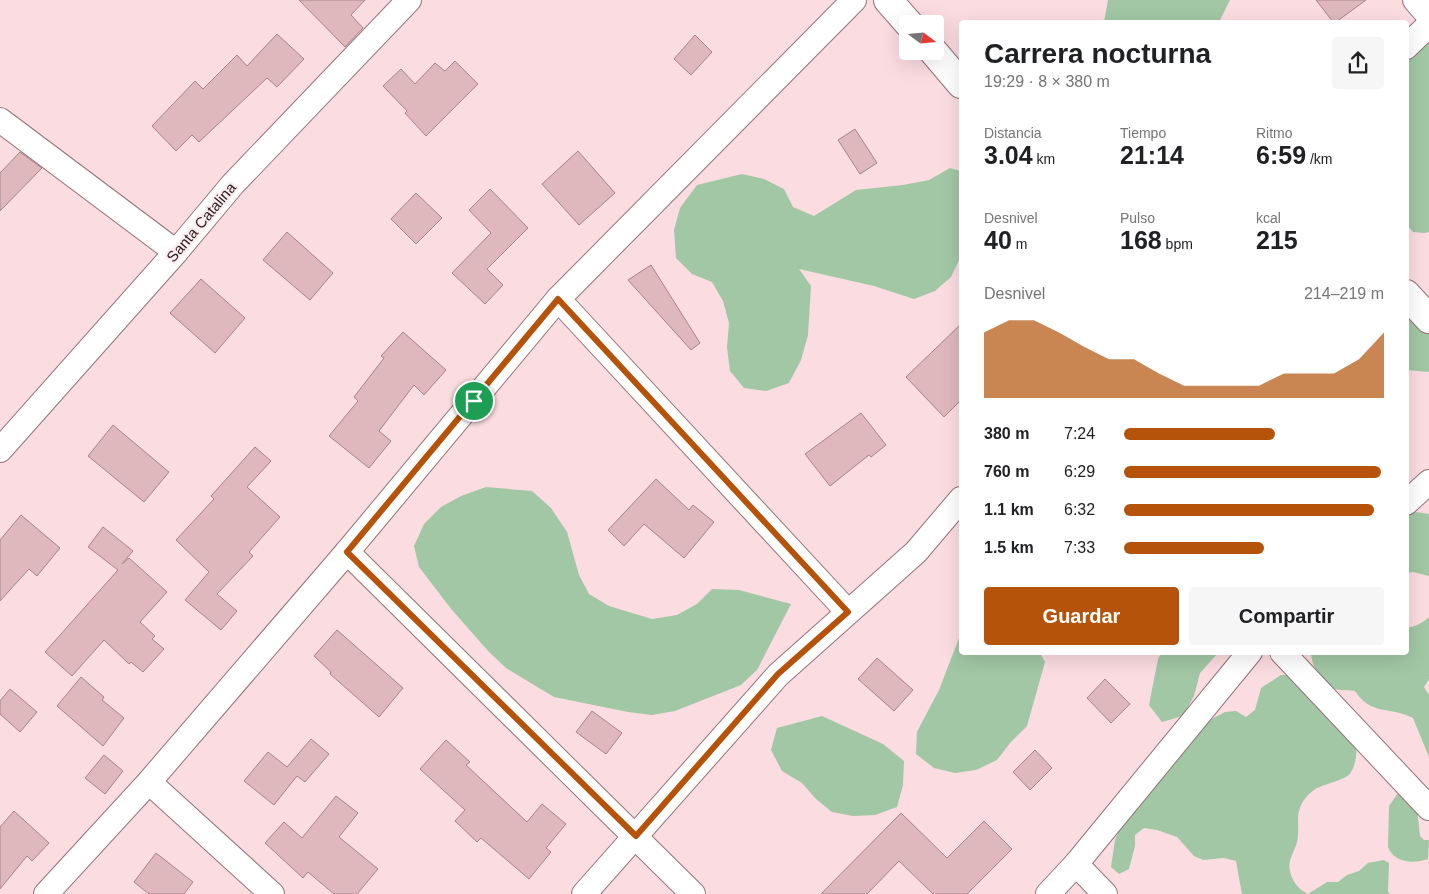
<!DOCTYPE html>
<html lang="es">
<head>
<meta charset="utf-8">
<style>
  :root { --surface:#fff; --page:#f6f6f6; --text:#202124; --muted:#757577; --accent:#b45309 }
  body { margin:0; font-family:Arial,sans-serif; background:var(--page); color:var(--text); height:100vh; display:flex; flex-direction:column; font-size:19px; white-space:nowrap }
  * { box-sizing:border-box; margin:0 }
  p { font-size:16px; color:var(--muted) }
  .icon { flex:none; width:28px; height:28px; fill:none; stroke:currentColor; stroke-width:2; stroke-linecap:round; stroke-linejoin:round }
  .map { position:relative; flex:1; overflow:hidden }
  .side { position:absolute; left:959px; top:20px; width:450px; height:635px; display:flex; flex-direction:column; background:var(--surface); border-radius:5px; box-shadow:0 5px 20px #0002 }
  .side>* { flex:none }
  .needle { width:32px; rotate:106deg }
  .controls { position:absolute; left:899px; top:15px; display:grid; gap:10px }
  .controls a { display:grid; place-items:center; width:45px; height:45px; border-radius:5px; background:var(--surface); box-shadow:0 5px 20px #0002; font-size:25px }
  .pin { position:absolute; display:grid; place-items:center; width:42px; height:42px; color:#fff; margin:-21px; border:2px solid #fff; border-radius:50%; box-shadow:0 1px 5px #0007 }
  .round { display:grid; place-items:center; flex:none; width:52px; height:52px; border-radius:5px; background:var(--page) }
  .head { display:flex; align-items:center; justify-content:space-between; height:85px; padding:0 25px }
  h1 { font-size:28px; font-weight:700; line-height:38px }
  .figures { display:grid; grid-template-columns:repeat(3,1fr); gap:8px; height:85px; padding:5px 25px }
  .figures div { display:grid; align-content:center }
  .figures b { font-size:25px; font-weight:700 }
  .figures small { font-size:14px; font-weight:400 }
  .figures p { font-size:14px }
  .chart { height:140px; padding:10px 25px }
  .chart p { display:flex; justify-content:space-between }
  .chart svg { width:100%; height:90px; margin-top:5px; fill:var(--accent); opacity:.7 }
  .button { display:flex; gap:10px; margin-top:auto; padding:10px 25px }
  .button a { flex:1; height:58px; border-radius:5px; background:var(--accent); color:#fff; font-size:20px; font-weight:700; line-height:58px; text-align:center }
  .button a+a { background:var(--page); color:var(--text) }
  ul { padding:0 25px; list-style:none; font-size:16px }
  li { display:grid; grid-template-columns:80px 60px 1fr; align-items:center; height:38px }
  li i { height:12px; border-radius:6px; background:var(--accent) }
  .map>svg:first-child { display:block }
</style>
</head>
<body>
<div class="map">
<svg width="1429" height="894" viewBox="0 0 1429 894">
  <rect width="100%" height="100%" fill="#fbdce0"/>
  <!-- green -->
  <g fill="#a1c7a4">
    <polygon points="1108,0 1230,0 1219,22 1104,22"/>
    <polygon points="1420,43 1429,44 1429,232 1425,233 1413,232 1406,224 1406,49"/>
    <polygon points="950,168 961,171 961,256 951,277 935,291 914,299 874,286 799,269 811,286 808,335 801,360 789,383 766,391 744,388 730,371 727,347 729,323 723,301 712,282 692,274 676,258 674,230 680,208 697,185 742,174 764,179 784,189 793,207 814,216 856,190 903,185 929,180"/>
    <polygon points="1429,304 1429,372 1406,370 1406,310"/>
    <polygon points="486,487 532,491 551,508 567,532 579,575 589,594 609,606 652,619 677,615 697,604 712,589 739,590 791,604 757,670 741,685 675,711 652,715 628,712 554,697 506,668 489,652 452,610 419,567 414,546 424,524 441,507 461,496"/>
    <polygon points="1416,512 1429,514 1429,576 1413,572 1406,573 1406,513"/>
    <path d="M 1429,617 L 1429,679 L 1424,687 L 1429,695 L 1429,757 L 1413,718 C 1390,706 1371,716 1355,691 C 1349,690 1341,691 1335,689 C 1320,684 1312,666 1311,653 L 1406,652 L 1406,627 C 1415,628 1422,623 1429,617 Z"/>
    <polygon points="961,633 961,652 1040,653 1045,662 1027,726 1010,743 997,760 976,770 955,773 934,768 916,754 917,732 939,690"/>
    <polygon points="1161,653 1218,653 1200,673 1194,696 1183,716 1162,722 1149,705 1158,659"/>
    <path d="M 1281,675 L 1293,675 L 1356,738 C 1357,749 1357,762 1351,772 C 1346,782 1321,782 1309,794 C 1292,812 1301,823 1297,842 C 1295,851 1287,861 1290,871 C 1292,881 1298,889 1308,894 L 1242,894 L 1236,861 L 1224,858 L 1203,860 L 1194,856 L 1177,837 L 1157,830 L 1144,828 L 1135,835 L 1135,846 L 1129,869 L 1119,874 L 1111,867 L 1115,840 L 1120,828 L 1204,723 L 1225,712 L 1236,711 L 1246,717 L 1255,710 L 1261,688 Z"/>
    <polygon points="822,716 883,744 904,761 903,785 897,807 875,815 853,816 832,812 816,799 802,783 782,771 771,750 777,728"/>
    <path d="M 1400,790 L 1417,810 L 1420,836 L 1424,840 L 1429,840 L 1428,859 C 1413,864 1394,863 1388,847 L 1389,806 Z"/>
    <polygon points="1384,860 1389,863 1388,892 1390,894 1308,894 1327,882 1338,882 1347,875 1359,871 1368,863"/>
  </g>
  <!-- building -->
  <g fill="#deb8bd" stroke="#a78388">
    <polygon points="299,0 365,0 351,15 363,28 345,47"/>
    <polygon points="1316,0 1366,0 1336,22 1333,22"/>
    <polygon points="277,34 304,59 277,87 267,78 199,142 192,135 176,151 152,126 195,81 203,89 237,55 247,66"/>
    <polygon points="695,35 712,52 691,75 674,59"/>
    <polygon points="455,61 478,84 426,136 405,113 407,111 383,86 401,69 415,84 435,63 445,71"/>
    <polygon points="855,129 877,163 860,174 838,140"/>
    <polygon points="578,151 615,193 579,225 542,184"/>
    <polygon points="20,152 42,168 0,211 0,173"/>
    <polygon points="490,189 528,228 487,269 503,285 485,304 452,273 491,233 469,210"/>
    <polygon points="416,193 442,218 416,244 391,219"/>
    <polygon points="287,232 333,273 310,300 263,260"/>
    <polygon points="651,265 700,343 691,350 628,280"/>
    <polygon points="201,279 245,318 215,353 170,313"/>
    <polygon points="961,324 961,400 944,417 906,377"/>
    <polygon points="403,332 446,370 424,395 414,385 379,431 391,441 369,468 329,436 358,401 354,397 384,358 381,356"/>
    <polygon points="861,413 886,445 871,457 869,455 830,486 805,454"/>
    <polygon points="113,425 169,472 144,502 88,456"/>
    <polygon points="255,447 271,461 247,487 280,517 249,552 253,556 217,594 237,611 221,630 185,600 209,572 176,540 214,499 211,496"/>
    <polygon points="656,479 689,510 693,505 714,522 684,558 644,524 624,546 608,530"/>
    <polygon points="21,515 60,548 37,576 29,569 0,601 0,540"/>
    <polygon points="103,527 133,551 122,564 129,558 167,592 140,622 155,636 152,639 164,649 143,672 131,662 129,664 104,640 72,676 45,652 118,570 88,547"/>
    <polygon points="337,630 403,688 379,717 330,674 331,672 314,656"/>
    <polygon points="877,658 913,690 894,711 858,679"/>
    <polygon points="81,677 104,697 102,700 124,718 103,746 57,706"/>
    <polygon points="1105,679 1130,704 1111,723 1087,698"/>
    <polygon points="10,689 37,712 20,732 0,714 0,701"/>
    <polygon points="592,711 622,733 606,754 576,732"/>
    <polygon points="311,739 329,754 305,782 297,776 274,805 244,781 268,752 287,767"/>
    <polygon points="446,740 470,762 466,765 527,822 542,804 566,824 546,848 551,852 529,879 481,838 477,842 455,821 465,810 420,769"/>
    <polygon points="1035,750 1052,768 1030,790 1013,772"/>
    <polygon points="104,755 123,771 105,794 85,778"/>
    <polygon points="336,796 358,813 339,837 378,869 357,894 334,894 308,872 303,878 265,843 284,822 302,838"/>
    <polygon points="14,811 49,843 32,861 27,856 0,889 0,827"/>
    <polygon points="901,813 947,858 984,821 1012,849 967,894 933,894 899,861 867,894 821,894"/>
    <polygon points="156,853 193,882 184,894 149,894 134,882"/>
  </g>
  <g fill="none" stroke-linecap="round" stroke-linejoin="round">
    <defs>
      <g id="street">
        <polyline points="1415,0 1429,16"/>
        <polyline points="1406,47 1429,25"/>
        <polyline points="0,120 176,252"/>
        <polyline points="558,299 848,612"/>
        <polyline points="0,450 176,252 233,184 409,0"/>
        <polyline points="1406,503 1429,482"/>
        <polyline points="347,552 693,894"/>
        <polyline points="1282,652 1429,808"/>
        <polyline points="149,782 272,894"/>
        <polyline points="1076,864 1105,894"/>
        <polyline points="46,894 149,782 347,552 558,299 854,0"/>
        <polyline points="584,894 778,675 916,552 961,499"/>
        <polyline points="1048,894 1076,864 1250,652"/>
      </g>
      <g id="secondary">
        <polyline points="888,0 909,24"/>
        <polyline points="933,51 961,84"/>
        <polyline points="1406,294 1429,319"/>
      </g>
    </defs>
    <!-- street casing -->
    <use href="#street" stroke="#957377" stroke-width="26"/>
    <!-- secondary casing -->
    <use href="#secondary" stroke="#957377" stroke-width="30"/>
    <!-- street -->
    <use href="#street" stroke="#fff" stroke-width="24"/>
    <!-- secondary -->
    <use href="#secondary" stroke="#fff" stroke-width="28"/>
  </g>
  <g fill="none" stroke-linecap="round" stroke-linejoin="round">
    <defs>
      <polygon id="route" points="558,299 848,612 778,674 636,836 347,552"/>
    </defs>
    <!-- route casing -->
    <use href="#route" stroke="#fff" stroke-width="10"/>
    <!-- route -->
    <use href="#route" stroke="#b45309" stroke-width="6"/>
  </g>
  <g text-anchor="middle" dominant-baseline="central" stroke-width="5" stroke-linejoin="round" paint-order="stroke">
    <!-- street labels -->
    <g font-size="15" fill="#281b1d" stroke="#fdedef">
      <text transform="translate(201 222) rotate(-50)">Santa Catalina</text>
    </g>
  </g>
</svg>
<div class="controls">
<a><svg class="needle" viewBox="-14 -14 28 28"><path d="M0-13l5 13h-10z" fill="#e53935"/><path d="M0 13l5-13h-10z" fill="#757577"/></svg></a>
</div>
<div class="pin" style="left:474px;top:401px;background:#1e9e55"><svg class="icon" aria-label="arrive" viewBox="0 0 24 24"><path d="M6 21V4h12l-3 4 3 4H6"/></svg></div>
<section class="side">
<div class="head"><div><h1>Carrera nocturna</h1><p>19:29 · 8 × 380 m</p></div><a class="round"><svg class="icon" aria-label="share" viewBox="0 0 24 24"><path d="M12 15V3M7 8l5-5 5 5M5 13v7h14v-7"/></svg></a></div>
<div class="figures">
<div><p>Distancia</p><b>3.04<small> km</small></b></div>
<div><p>Tiempo</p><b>21:14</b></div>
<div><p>Ritmo</p><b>6:59<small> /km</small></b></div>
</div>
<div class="figures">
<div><p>Desnivel</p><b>40<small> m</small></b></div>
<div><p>Pulso</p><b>168<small> bpm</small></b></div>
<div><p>kcal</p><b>215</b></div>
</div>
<div class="chart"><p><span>Desnivel</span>214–219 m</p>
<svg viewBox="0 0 160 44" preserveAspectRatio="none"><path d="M0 44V12L10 6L20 6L30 12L40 19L50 25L60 25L70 32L80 38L90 38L100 38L110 38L120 32L130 32L140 32L150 25L160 12V44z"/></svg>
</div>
<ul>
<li><b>380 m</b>7:24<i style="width:58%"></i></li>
<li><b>760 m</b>6:29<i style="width:99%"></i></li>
<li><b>1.1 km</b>6:32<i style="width:96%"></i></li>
<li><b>1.5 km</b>7:33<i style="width:54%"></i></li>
</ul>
<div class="button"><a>Guardar</a><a>Compartir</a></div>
</section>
</div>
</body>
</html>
